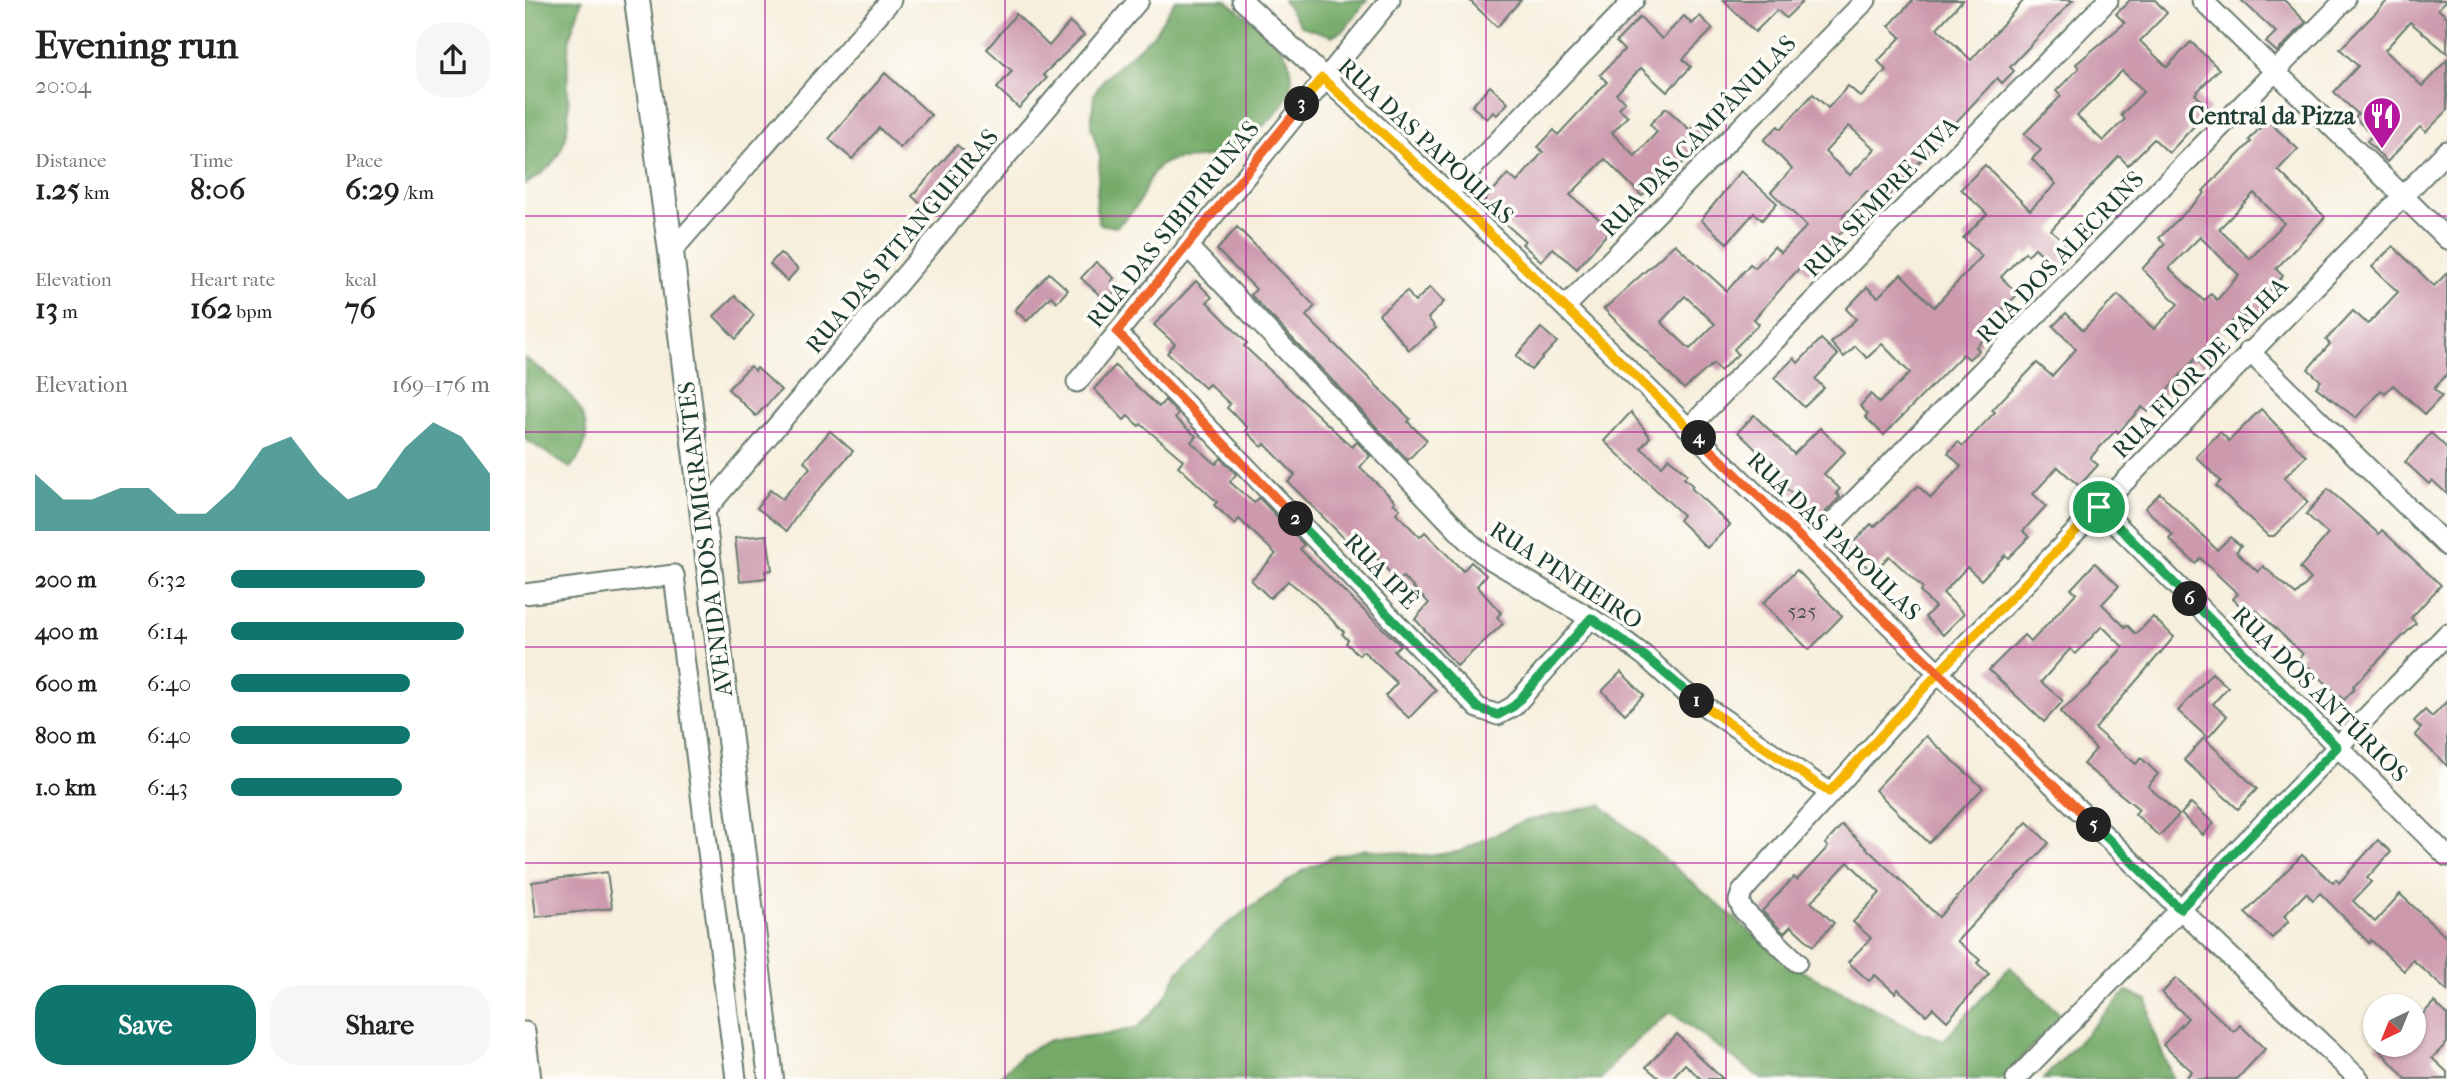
<!DOCTYPE html>
<html lang="en">
<head>
<meta charset="utf-8">
<style>
  :root { --surface:#fff; --page:#f6f6f6; --text:#222; --muted:#767676; --accent:#0f766e }
  body { margin:0; font-family:"IM FELL French Canon",serif; background:var(--page); color:var(--text); height:100vh; display:flex; flex-direction:column; font-size:26px; white-space:nowrap }
  * { box-sizing:border-box; margin:0 }
  p { font-size:23px; color:var(--muted) }
  .icon { flex:none; width:38px; height:38px; fill:none; stroke:currentColor; stroke-width:2; stroke-linecap:round; stroke-linejoin:round }
  .map { position:relative; flex:1; overflow:hidden }
  .drawer { display:flex; flex-direction:column; background:var(--surface); width:525px }
  .drawer>* { flex:none }
  .needle { width:46px; rotate:223deg }
  .fabs { position:absolute; left:1838px; top:994px; display:grid; gap:14px }
  .fabs a { display:grid; place-items:center; width:63px; height:63px; border-radius:50%; background:var(--surface); box-shadow:0 2px 5px #0004; font-size:35px }
  .pin { position:absolute; display:grid; place-items:center; width:60px; height:60px; color:#fff; margin:-30px; border:4px solid #fff; border-radius:50%; box-shadow:0 2px 7px #0007 }
  .km { position:absolute; width:35px; height:35px; margin:-18px; border-radius:50%; background:#222; color:#fff; font-size:19px; line-height:35px; text-align:center }
  .round { display:grid; place-items:center; flex:none; width:74px; height:74px; border-radius:28px; background:var(--page) }
  .overview { display:flex; align-items:center; justify-content:space-between; height:119px; padding:0 35px }
  h1 { font-size:38px; font-weight:700; line-height:52px }
  .figures { display:grid; grid-template-columns:repeat(3,1fr); gap:10px; height:119px; padding:7px 35px }
  .figures div { display:grid; align-content:center }
  .figures b { font-size:30px; font-weight:700 }
  .figures small { font-size:19px; font-weight:400 }
  .figures p { font-size:19px }
  .chart { height:196px; padding:14px 35px }
  .chart p { display:flex; justify-content:space-between }
  .chart svg { width:100%; height:126px; margin-top:7px; fill:var(--accent); opacity:.7 }
  .cta { display:flex; gap:14px; margin-top:auto; padding:14px 35px }
  .cta a { flex:1; height:80px; border-radius:28px; background:var(--accent); color:#fff; font-size:28px; font-weight:700; line-height:80px; text-align:center }
  .cta a+a { background:var(--page); color:var(--text) }
  ul { padding:0 35px; list-style:none; font-size:23px }
  li { display:grid; grid-template-columns:112px 84px 1fr; align-items:center; height:52px }
  li i { height:18px; border-radius:9px; background:var(--accent) }
  main { display:flex; flex:1; min-height:0 }
  .map>svg:first-child { display:block }
</style>
</head>
<body>
<main>
<section class="drawer">
<div class="overview"><div><h1>Evening run</h1><p>20:04</p></div><a class="round"><svg class="icon" aria-label="share" viewBox="0 0 24 24"><path d="M12 15V3M7 8l5-5 5 5M5 13v7h14v-7"/></svg></a></div>
<div class="figures">
<div><p>Distance</p><b>1.25<small> km</small></b></div>
<div><p>Time</p><b>8:06</b></div>
<div><p>Pace</p><b>6:29<small> /km</small></b></div>
</div>
<div class="figures">
<div><p>Elevation</p><b>13<small> m</small></b></div>
<div><p>Heart rate</p><b>162<small> bpm</small></b></div>
<div><p>kcal</p><b>76</b></div>
</div>
<div class="chart"><p><span>Elevation</span>169–176 m</p>
<svg viewBox="0 0 160 44" preserveAspectRatio="none"><path d="M0 44V24L10 33L20 33L30 29L40 29L50 38L60 38L70 29L80 15L90 11L100 24L110 33L120 29L130 15L140 6L150 11L160 24V44z"/></svg>
</div>
<ul>
<li><b>200 m</b>6:32<i style="width:75%"></i></li>
<li><b>400 m</b>6:14<i style="width:90%"></i></li>
<li><b>600 m</b>6:40<i style="width:69%"></i></li>
<li><b>800 m</b>6:40<i style="width:69%"></i></li>
<li><b>1.0 km</b>6:43<i style="width:66%"></i></li>
</ul>
<div class="cta"><a>Save</a><a>Share</a></div>
</section>
<div class="map">
<svg width="1922" height="1079" viewBox="0 0 1922 1079">
  <rect width="100%" height="100%" fill="#fdfcf7"/>
  <filter id="ink" filterUnits="userSpaceOnUse"><feTurbulence type="fractalNoise" baseFrequency=".0143" numOctaves="2"/><feDisplacementMap in="SourceGraphic" scale="14" xChannelSelector="R" yChannelSelector="G"/><feConvolveMatrix kernelMatrix="1 2 1 2 8 2 1 2 1" color-interpolation-filters="sRGB"/></filter>
  <filter id="wash" filterUnits="userSpaceOnUse"><feTurbulence type="fractalNoise" baseFrequency=".00686" numOctaves="4" result="noise"/><feDisplacementMap in="SourceGraphic" scale="28" xChannelSelector="R" yChannelSelector="G"/><feGaussianBlur stdDeviation="1.57" result="paint"/><feColorMatrix in="noise" values="0 0 0 0 0 0 0 0 0 0 0 0 0 0 0 0 0 1.4 0 .05"/><feComposite in="paint" operator="in"/></filter>
  <g filter="url(#wash)">
    <rect width="100%" height="100%" fill="#f6efdd"/>
    <!-- forest -->
    <g fill="#74aa68" stroke="#4a744e" stroke-width="2">
      <path d="M 0,0 L 57,0 C 54,12 48,24 45,37 C 34,93 66,150 0,184 Z"/>
      <path d="M 650,0 L 701,0 C 721,17 747,32 760,54 C 788,101 721,144 685,156 C 670,161 653,155 638,164 C 624,171 621,191 613,204 C 607,213 599,220 591,227 L 574,224 L 571,208 L 575,157 L 566,126 L 569,94 L 579,79 L 629,34 Z"/>
      <polygon points="758,0 842,0 820,29 807,36 776,26"/>
      <path d="M 0,358 C 37,384 88,422 45,468 L 0,439 Z"/>
      <polygon points="1076,805 1263,964 1391,1030 1419,1040 1485,967 1536,1015 1477,1079 1237,1079 1145,1012 1099,1051 1076,1079 472,1079 498,1054 525,1040 584,1034 613,1027 638,1001 653,972 697,928 777,871 809,856 842,849 903,856 936,851 996,822"/>
      <polygon points="1602,991 1622,1000 1628,1031 1648,1079 1518,1079"/>
    </g>
    <g id="blocks">
      <!-- building -->
      <g fill="#cc99ad" fill-rule="evenodd">
        <polygon points="944,0 996,0 972,27"/>
        <polygon points="1198,0 1279,0 1261,18 1252,10 1230,32"/>
        <path d="M 1388,0 L 1438,0 L 1412,28 L 1446,60 L 1499,0 L 1548,0 L 1485,67 L 1489,71 L 1477,83 L 1472,78 L 1356,203 L 1342,191 L 1317,217 L 1324,224 L 1300,250 L 1303,253 L 1283,273 L 1276,266 L 1229,319 L 1234,324 L 1209,349 L 1213,354 L 1195,371 L 1188,364 L 1159,389 L 1079,309 L 1150,244 L 1202,291 L 1225,264 L 1230,268 L 1249,247 L 1256,253 L 1282,226 L 1246,192 L 1267,169 L 1239,140 L 1253,126 L 1256,129 L 1288,94 L 1303,108 L 1323,86 L 1336,97 L 1361,70 L 1353,61 L 1376,37 L 1364,26 ZM 1324,126 L 1350,149 L 1325,175 L 1300,152 ZM 1160,296 L 1190,324 L 1165,349 L 1136,322 Z"/>
        <path d="M 1605,0 L 1630,0 L 1642,13 L 1615,41 L 1642,67 L 1666,42 L 1694,69 L 1670,94 L 1685,109 L 1644,153 L 1629,139 L 1603,165 L 1594,156 L 1526,230 L 1549,251 L 1533,269 L 1510,248 L 1503,255 L 1500,252 L 1476,277 L 1493,294 L 1470,317 L 1475,323 L 1451,347 L 1454,350 L 1444,359 L 1438,354 L 1359,435 L 1340,417 L 1343,414 L 1335,406 L 1346,394 L 1354,403 L 1385,373 L 1357,344 L 1342,358 L 1330,346 L 1319,357 L 1306,343 L 1331,319 L 1321,309 L 1342,287 L 1353,297 L 1376,274 L 1409,307 L 1457,256 L 1438,238 L 1462,214 L 1436,189 L 1460,165 L 1505,210 L 1531,184 L 1507,159 L 1516,150 L 1499,134 L 1536,96 L 1531,91 L 1554,68 L 1551,64 L 1600,23 L 1591,14 ZM 1597,71 L 1619,91 L 1596,115 L 1600,119 L 1578,141 L 1552,116 Z"/>
        <polygon points="1716,0 1759,0 1781,22 1752,52 1741,42 1751,32"/>
        <polygon points="1863,0 1922,0 1913,9 1922,17 1922,53 1885,22 1860,50 1897,86 1922,60 1922,111 1901,132 1895,127 1862,162 1842,141 1848,135 1830,118 1833,114 1809,92 1833,66 1815,49"/>
        <polygon points="491,14 524,46 545,22 559,35 518,75 522,78 494,108 472,88 487,71 462,49"/>
        <polygon points="1159,16 1167,24 1175,16 1188,29 1158,59 1166,67 1142,92 1116,68 1091,94 1100,101 1094,108 1103,116 1087,133 1110,156 1132,132 1125,124 1141,108 1165,130 1170,124 1183,136 1153,168 1150,166 1140,178 1137,175 1117,196 1080,159 1045,195 1086,229 1052,269 1028,248 1016,261 997,244 1000,241 957,203 983,174 992,182 1018,152 1013,147 1029,130 1033,135 1082,82 1075,75 1099,50 1091,42 1115,17 1137,39"/>
        <polygon points="360,73 406,115 375,148 354,128 327,159 304,139"/>
        <polygon points="965,86 983,103 972,115 968,112 962,119 947,106"/>
        <path d="M 1742,120 L 1773,149 L 1753,170 L 1800,217 L 1751,269 L 1758,276 L 1740,296 L 1747,303 L 1727,325 L 1715,314 L 1689,341 L 1697,348 L 1679,367 L 1670,359 L 1623,412 L 1617,407 L 1593,433 L 1591,430 L 1565,458 L 1573,465 L 1554,486 L 1533,467 L 1508,494 L 1521,506 L 1498,531 L 1504,537 L 1483,558 L 1480,555 L 1456,580 L 1442,567 L 1418,593 L 1439,614 L 1418,635 L 1400,617 L 1410,607 L 1395,592 L 1398,588 L 1364,556 L 1348,573 L 1323,548 L 1346,524 L 1349,527 L 1393,486 L 1406,498 L 1436,466 L 1423,453 L 1433,442 L 1438,446 L 1470,412 L 1467,410 L 1512,363 L 1527,376 L 1551,349 L 1528,326 L 1541,313 L 1558,330 L 1593,295 L 1629,329 L 1653,304 L 1617,269 L 1640,244 L 1634,238 L 1680,193 L 1678,191 L 1726,142 L 1724,140 ZM 1729,193 L 1759,223 L 1725,259 L 1694,229 ZM 1675,237 L 1714,275 L 1692,300 L 1686,294 L 1679,301 L 1644,268 Z"/>
        <polygon points="432,145 450,161 404,212 387,196"/>
        <polygon points="1216,171 1252,203 1237,220 1229,213 1202,243 1176,220"/>
        <polygon points="712,227 790,306 781,316 885,419 883,422 902,440 883,460 726,295 731,289 692,250"/>
        <polygon points="1868,246 1909,286 1922,273 1922,374 1909,389 1917,396 1900,414 1868,385 1860,393 1856,390 1831,418 1791,387 1796,381 1783,369 1805,344 1801,340 1828,311 1843,324 1873,292 1847,267"/>
        <polygon points="255,253 273,269 262,281 245,264"/>
        <polygon points="571,262 589,278 586,281 593,288 581,301 556,278"/>
        <polygon points="524,273 543,290 532,302 526,296 502,321 490,310"/>
        <polygon points="671,281 687,297 682,302 722,343 719,346 827,447 832,442 845,456 835,467 870,501 868,503 875,509 871,513 895,537 900,532 938,571 946,562 961,575 952,586 976,613 972,617 978,624 932,666 890,619 904,603 878,577 873,582 839,544 832,551 763,482 770,475 740,444 737,447 721,431 723,428 702,408 705,404 684,384 680,388 642,353 650,344 629,325"/>
        <polygon points="905,287 919,302 903,318 911,328 884,350 854,314 882,291 890,302"/>
        <polygon points="210,296 229,315 211,339 189,316"/>
        <polygon points="1016,328 1032,342 1006,370 991,356"/>
        <polygon points="1296,339 1313,355 1290,379 1299,388 1279,407 1249,378 1269,358 1273,363"/>
        <polygon points="225,366 230,371 232,368 256,390 231,416 203,389"/>
        <polygon points="590,366 634,407 640,400 653,414 650,418 671,436 666,442 691,464 696,458 711,474 705,482 729,503 734,498 779,545 775,549 875,645 869,651 911,690 884,718 860,696 872,683 838,651 834,655 821,643 823,640 817,634 819,632 786,599 763,581 745,598 726,580 751,554 714,519 710,524 689,505 692,502 653,466 658,460 616,424 614,426 603,416 599,420 569,389"/>
        <polygon points="1736,409 1781,456 1759,478 1783,502 1749,536 1743,536 1691,486 1696,481 1671,457 1695,432 1704,441"/>
        <polygon points="1106,412 1125,437 1116,448 1137,466 1144,458 1162,474 1159,478 1168,486 1166,488 1205,525 1182,548 1154,520 1158,515 1079,441"/>
        <polygon points="1229,415 1269,454 1295,428 1320,452 1299,474 1315,489 1311,493 1315,497 1294,519 1249,477 1254,472 1213,432"/>
        <polygon points="305,431 328,451 274,512 262,531 232,508 245,490 257,499 285,468 279,461"/>
        <polygon points="1906,433 1922,448 1922,494 1907,480 1904,484 1880,462"/>
        <polygon points="1803,489 1854,534 1857,530 1916,585 1886,618 1891,623 1828,686 1830,688 1819,700 1774,658 1778,654 1732,611 1727,616 1708,599 1713,594 1675,558 1670,563 1644,539 1648,535 1620,508 1635,493 1692,550 1705,537 1716,546 1711,552 1733,572 1738,566 1771,595 1786,579 1775,568 1803,534 1781,514"/>
        <polygon points="242,535 247,570 240,571 241,578 215,581 210,538"/>
        <polygon points="1570,563 1594,586 1577,604 1600,627 1602,625 1611,634 1628,617 1649,637 1570,729 1611,764 1616,758 1633,774 1623,786 1654,815 1634,836 1610,814 1614,809 1558,764 1571,749 1535,712 1564,686 1598,647 1577,626 1551,654 1545,649 1516,682 1538,701 1519,722 1464,670 1499,635 1506,642 1551,593 1546,589"/>
        <polygon points="1272,570 1317,616 1284,650 1238,603"/>
        <polygon points="1096,672 1119,695 1100,714 1077,691"/>
        <polygon points="1687,673 1703,687 1688,704 1702,716 1683,738 1653,711"/>
        <polygon points="1922,701 1922,766 1890,735 1896,728 1889,721 1900,710 1907,717"/>
        <polygon points="1401,736 1458,788 1404,843 1350,790"/>
        <polygon points="1679,738 1732,789 1713,809 1659,760"/>
        <polygon points="1666,803 1689,823 1678,835 1656,814"/>
        <polygon points="1502,822 1524,843 1432,941 1455,960 1452,963 1464,974 1422,1021 1408,1008 1401,1015 1373,989 1370,993 1350,975 1344,981 1323,962 1346,938 1328,922 1355,893 1323,862 1286,902 1309,923 1288,946 1266,926 1259,933 1237,911 1269,877 1272,880 1303,847 1300,844 1317,825 1414,917"/>
        <polygon points="1853,840 1866,852 1842,878 1846,882 1828,901 1850,922 1875,894 1922,938 1922,991 1888,960 1879,971 1846,940 1844,943 1795,893 1788,900 1781,893 1759,916 1764,921 1747,938 1720,913 1777,855 1808,883 1811,879 1814,883"/>
        <polygon points="82,872 87,908 11,917 7,882"/>
        <polygon points="1651,978 1709,1032 1715,1025 1740,1049 1712,1079 1660,1079 1667,1071 1638,1045 1663,1018 1637,993"/>
        <polygon points="1909,1002 1922,1014 1922,1043 1907,1058 1922,1072 1922,1079 1881,1079 1850,1045 1888,1045 1888,1025"/>
        <polygon points="1152,1034 1170,1053 1198,1079 1176,1079 1160,1064 1146,1079 1135,1079 1121,1067"/>
      </g>
    </g>
  </g>
  <g filter="url(#ink)">
    <use href="#blocks" fill-opacity="0" stroke="#6a7b6f" stroke-width="2"/>
    <g fill="none" stroke-linecap="round" stroke-linejoin="round">
      <defs>
        <g id="minor">
          <polyline points="717,0 923,193 1655,909 1834,1079"/>
          <polyline points="1677,0 1922,239"/>
          <polyline points="923,193 1109,0"/>
          <polyline points="662,246 944,542 962,557 1085,630 1121,657 1158,691 1304,792"/>
          <polyline points="146,252 366,0"/>
          <polyline points="1040,307 1341,0"/>
          <polyline points="592,333 953,708 973,715 989,706 1066,618"/>
          <polyline points="1724,351 1922,546"/>
          <polyline points="552,382 865,0"/>
          <polyline points="1164,428 1583,0"/>
          <polyline points="1574,507 1922,856"/>
          <polyline points="177,514 614,0"/>
          <polyline points="1284,547 1820,0"/>
          <polyline points="0,594 149,575 211,1079"/>
          <polyline points="1272,962 1218,910 1214,901 1217,892 1414,672 1922,151"/>
          <polyline points="0,1032 6,1079"/>
          <polyline points="1491,1079 1922,634"/>
        </g>
        <polyline id="tertiary" points="112,0 146,252 246,1079"/>
      </defs>
      <!-- minor casing -->
      <use href="#minor" stroke="#6a7b6f" stroke-width="23"/>
      <!-- tertiary casing -->
      <use href="#tertiary" stroke="#6a7b6f" stroke-width="28"/>
      <!-- minor -->
      <use href="#minor" stroke="#fff" stroke-width="19"/>
      <!-- tertiary -->
      <use href="#tertiary" stroke="#fff" stroke-width="24"/>
    </g>
  </g>
  <g fill="none" stroke-linecap="round" stroke-linejoin="round" filter="url(#ink)">
    <defs>
      <polyline id="split-1" points="1172,701 1304,792 1414,672 1574,507"/>
      <polyline id="split-2" points="771,519 953,708 973,715 989,706 1066,618 1121,657 1172,701"/>
      <polyline id="split-3" points="771,519 592,332 777,104"/>
      <polyline id="split-4" points="777,104 797,78 923,193 1174,438"/>
      <polyline id="split-5" points="1174,438 1569,825"/>
      <polyline id="split-6" points="1569,825 1655,909 1812,747 1665,599"/>
      <polyline id="split-7" points="1574,507 1665,599"/>
    </defs>
    <!-- split-1 casing -->
    <use href="#split-1" stroke="#fff" stroke-width="14"/>
    <!-- split-2 casing -->
    <use href="#split-2" stroke="#fff" stroke-width="14"/>
    <!-- split-3 casing -->
    <use href="#split-3" stroke="#fff" stroke-width="14"/>
    <!-- split-4 casing -->
    <use href="#split-4" stroke="#fff" stroke-width="14"/>
    <!-- split-5 casing -->
    <use href="#split-5" stroke="#fff" stroke-width="14"/>
    <!-- split-6 casing -->
    <use href="#split-6" stroke="#fff" stroke-width="14"/>
    <!-- split-7 casing -->
    <use href="#split-7" stroke="#fff" stroke-width="14"/>
    <!-- split-1 -->
    <use href="#split-1" stroke="#f5b400" stroke-width="9"/>
    <!-- split-2 -->
    <use href="#split-2" stroke="#22a559" stroke-width="9"/>
    <!-- split-3 -->
    <use href="#split-3" stroke="#f0652b" stroke-width="9"/>
    <!-- split-4 -->
    <use href="#split-4" stroke="#f5b400" stroke-width="9"/>
    <!-- split-5 -->
    <use href="#split-5" stroke="#f0652b" stroke-width="9"/>
    <!-- split-6 -->
    <use href="#split-6" stroke="#22a559" stroke-width="9"/>
    <!-- split-7 -->
    <use href="#split-7" stroke="#22a559" stroke-width="9"/>
  </g>
  <!-- grid -->
  <path fill="none" stroke="#b5179e" stroke-width="2" stroke-opacity="0.55" d="M 240,0 L 240,1079M 480,0 L 480,1079M 721,0 L 721,1079M 961,0 L 961,1079M 1201,0 L 1201,1079M 1442,0 L 1442,1079M 1682,0 L 1682,1079M 0,216 L 1922,216M 0,432 L 1922,432M 0,647 L 1922,647M 0,863 L 1922,863"/>
  <!-- icons -->
  <defs>
    <symbol id="restaurant-pin" viewBox="-11 -11 22 30"><path d="M0 17L-7.5 6A9.5 9.5 0 1 1 7.5 6Z" fill="#b5179e" stroke="#fdfcf7"/><path d="M-5-6h1v4h1v-4h1v4h1v-4h1v5L-1.5 .5V6h-2V.5L-5-1ZM5-6V6H3V1.5H1.5Q1.5-4 5-6Z" fill="#fff"/></symbol>
  </defs>
  <g fill-rule="evenodd">
    <use href="#restaurant-pin" x="1835" y="94" width="44" height="60"/>
  </g>
  <g text-anchor="middle" dominant-baseline="central" stroke-width="7" stroke-linejoin="round" paint-order="stroke">
    <!-- number labels -->
    <g font-size="21" fill="#4a5452">
      <text x="1277" y="611">525</text>
    </g>
    <!-- poi labels -->
    <g font-size="24" font-weight="bold" fill="#1f3d34" stroke="#fdfcf7" text-anchor="end">
      <text x="1830" y="116">Central da Pizza</text>
    </g>
    <!-- street labels -->
    <g font-size="24" fill="#1f3d34" stroke="#fdfcf7">
      <text transform="translate(1173 136) rotate(-46)">RUA DAS CAMPÂNULAS</text>
      <text transform="translate(901 141) rotate(43)">RUA DAS PAPOULAS</text>
      <text transform="translate(1356 197) rotate(-46)">RUA SEMPRE VIVA</text>
      <text transform="translate(648 224) rotate(-51)">RUA DAS SIBIPIRUNAS</text>
      <text transform="translate(377 241) rotate(-50)">RUA DAS PITANGUEIRAS</text>
      <text transform="translate(1535 257) rotate(-46)">RUA DOS ALECRINS</text>
      <text transform="translate(1675 368) rotate(-46)">RUA FLOR DE PALHA</text>
      <text transform="translate(1309 536) rotate(44)">RUA DAS PAPOULAS</text>
      <text transform="translate(180 539) rotate(-97)">AVENIDA DOS IMIGRANTES</text>
      <text transform="translate(856 571) rotate(46)">RUA IPÊ</text>
      <text transform="translate(1041 575) rotate(33)">RUA PINHEIRO</text>
      <text transform="translate(1795 694) rotate(45)">RUA DOS ANTÚRIOS</text>
    </g>
  </g>
</svg>
<div class="fabs">
<a><svg class="needle" viewBox="-14 -14 28 28"><path d="M0-13l5 13h-10z" fill="#e53935"/><path d="M0 13l5-13h-10z" fill="#767676"/></svg></a>
</div>
<div class="pin" style="left:1574px;top:507px;background:#1e9e55"><svg class="icon" aria-label="arrive" viewBox="0 0 24 24"><path d="M6 21V4h12l-3 4 3 4H6"/></svg></div>
<b class="km" style="left:1172px;top:701px">1</b>
<b class="km" style="left:771px;top:519px">2</b>
<b class="km" style="left:777px;top:104px">3</b>
<b class="km" style="left:1174px;top:438px">4</b>
<b class="km" style="left:1569px;top:825px">5</b>
<b class="km" style="left:1665px;top:599px">6</b>
</div>
</main>
</body>
</html>
